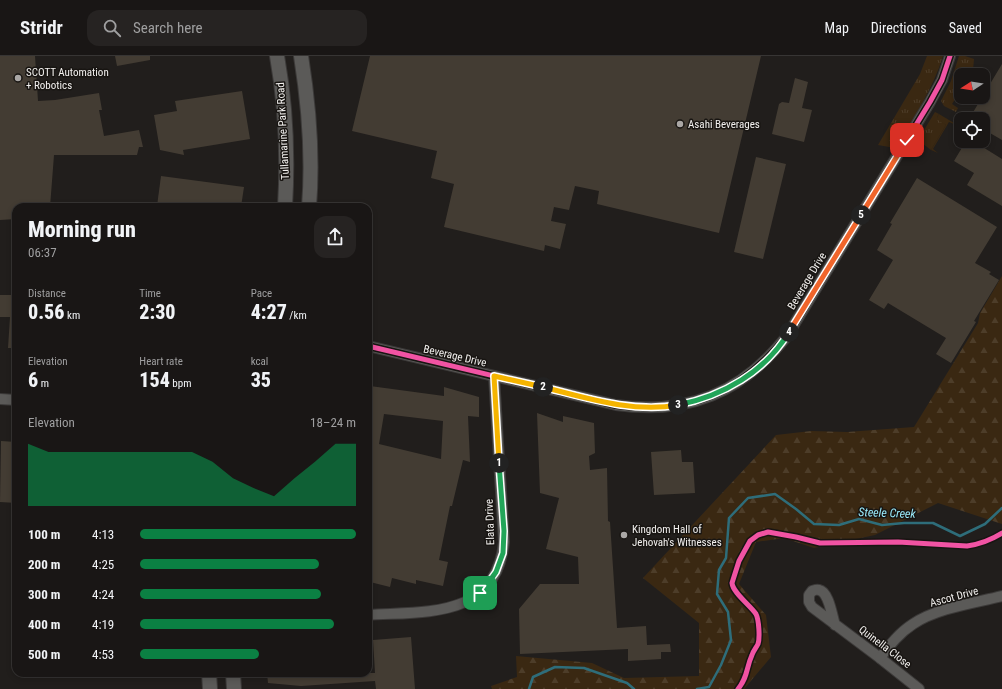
<!DOCTYPE html>
<html lang="en">
<head>
<meta charset="utf-8">
<style>
  :root { --surface:#191615; --page:#262322; --text:#f1f3f6; --muted:#9f9fa0; --line:#373534; --accent:#0b8043 }
  body { margin:0; font-family:"Roboto Condensed",sans-serif; background:var(--page); color:var(--text); height:100vh; display:flex; flex-direction:column; font-size:15px; white-space:nowrap }
  * { box-sizing:border-box; margin:0 }
  p { font-size:13px; color:var(--muted) }
  .icon { flex:none; width:22px; height:22px; fill:none; stroke:currentColor; stroke-width:2; stroke-linecap:round; stroke-linejoin:round }
  .map { position:relative; flex:1; overflow:hidden }
  .details { position:absolute; left:12px; top:147px; width:360px; height:474px; display:flex; flex-direction:column; background:var(--surface); border-radius:12px; box-shadow:0 2px 6px #0003,0 0 0 1px var(--line) }
  .details>* { flex:none }
  .needle { width:26px; rotate:258deg }
  .tools { position:absolute; left:954px; top:12px; display:grid; gap:8px }
  .tools a { display:grid; place-items:center; width:36px; height:36px; border-radius:8px; background:var(--surface); box-shadow:0 2px 6px #0003,0 0 0 1px var(--line); font-size:20px }
  .pin { position:absolute; display:grid; place-items:center; width:34px; height:34px; color:#fff; margin:-17px; border-radius:8px; box-shadow:0 2px 6px #0006 }
  .km { position:absolute; width:20px; height:20px; margin:-10px; border-radius:50%; background:#222; color:#fff; font-size:11px; line-height:20px; text-align:center }
  .round { display:grid; place-items:center; flex:none; width:42px; height:42px; border-radius:12px; background:var(--page) }
  .overview { display:flex; align-items:center; justify-content:space-between; height:68px; padding:0 16px }
  h1 { font-size:22px; font-weight:800; line-height:30px }
  .stats { display:grid; grid-template-columns:repeat(3,1fr); gap:6px; height:68px; padding:4px 16px }
  .stats div { display:grid; align-content:center }
  .stats b { font-size:20px; font-weight:800 }
  .stats small { font-size:11px; font-weight:400 }
  .stats p { font-size:11px }
  .chart { height:112px; padding:8px 16px }
  .chart p { display:flex; justify-content:space-between }
  .chart svg { width:100%; height:72px; margin-top:4px; fill:var(--accent); opacity:.7 }
  ul { padding:0 16px; list-style:none; font-size:13px }
  li { display:grid; grid-template-columns:64px 48px 1fr; align-items:center; height:30px }
  li i { height:10px; border-radius:5px; background:var(--accent) }
  header { display:flex; align-items:center; gap:24px; box-sizing:border-box; height:56px; padding:0 20px; background:var(--surface); border-bottom:1px solid var(--line) }
  header strong { font-size:19px }
  nav { display:flex; gap:22px; margin-inline-start:auto; font-size:14px }
  .search { width:280px; height:36px; background:var(--page); display:flex; align-items:center; gap:10px; box-sizing:border-box; padding:0 14px; border-radius:12px; color:var(--muted); font-size:15px }
  .map>svg:first-child { display:block }
</style>
</head>
<body>
<header>
<strong>Stridr</strong>
<div class="search"><svg class="icon" aria-label="search" viewBox="0 0 24 24"><circle cx="10" cy="10" r="6"/><path d="M15 15l6 6"/></svg>Search here</div>
<nav><a>Map</a><a>Directions</a><a>Saved</a></nav>
</header>
<div class="map">
<svg width="1002" height="633" viewBox="0 0 1002 633">
  <defs>
    <pattern id="grass-tufts" width="24" height="20" patternUnits="userSpaceOnUse"><rect width="24" height="20" fill="#3a2812"/><path d="M3 7l-1-3M5 7V3M7 7l1-3M15 17l-1-3M17 17v-4M19 17l1-3" fill="none" stroke="#4d3d29"/></pattern>
    <pattern id="forest-firs" width="22" height="20" patternUnits="userSpaceOnUse"><rect width="22" height="20" fill="#3a2812"/><path d="M5 1l3.5 6h-7zM16 11l3.5 6h-7z" fill="#4d3d29"/></pattern>
  </defs>
  <rect width="100%" height="100%" fill="#211e1c"/>
  <!-- grass -->
  <g fill="url(#grass-tufts)">
    <path d="M 927,0 L 943,0 C 933,33 913,63 895,92 L 878,89 L 920,18 Z"/>
    <polygon points="959,0 965,0 974,3 973,14 970,19 961,19 961,34 952,48 958,52 956,56 944,50 941,45 951,25"/>
    <polygon points="935,56 939,58 937,61 946,69 931,94 918,84"/>
  </g>
  <!-- forest -->
  <polygon fill="url(#forest-firs)" points="1002,220 1002,468 938,447 875,479 814,492 784,482 756,486 739,528 766,559 771,601 744,633 492,633 491,630 517,621 516,600 592,607 624,622 699,620 699,567 643,522 776,379 811,375 847,376 914,371 978,267 980,257"/>
  <!-- garden -->
  <polygon fill="#3a2812" points="939,58 954,67 954,68 949,66 933,93 938,97 931,94 946,69 939,65 937,61"/>
  <g fill="none" stroke-linecap="round" stroke-linejoin="round">
    <!-- stream -->
    <g stroke="#2e6d7a" stroke-width="2.5">
      <polyline points="529,633 533,621 555,611 584,612 627,627 634,633"/>
      <polyline points="697,633 709,631 721,609 731,584 728,556 717,538 719,514 726,502 729,462 748,442 775,438 796,453 814,468 839,469 859,463 882,469 904,467 933,467 960,480 985,468 1002,452"/>
    </g>
  </g>
  <!-- building -->
  <g fill="#433c33" fill-rule="evenodd">
    <polygon points="0,0 35,0 38,45 55,44 99,37 102,54 99,54 104,80 139,74 143,91 139,91 137,99 54,99 50,151 16,151 16,163 0,164"/>
    <polygon points="115,0 150,0 150,4 117,10"/>
    <polygon points="370,0 761,0 719,177 597,148 599,135 575,130 569,154 554,151 551,165 566,168 560,193 545,189 544,195 444,171 454,128 431,122 437,95 352,75"/>
    <polygon points="1002,8 1002,84 983,73 983,63 969,63"/>
    <polygon points="795,22 808,26 802,52 812,54 804,86 772,78 779,48 782,46 789,47"/>
    <polygon points="242,35 250,83 183,94 184,99 160,94 154,59 177,55 175,45"/>
    <polygon points="966,85 973,85 1002,103 1002,150 967,129 974,117 954,105"/>
    <polygon points="756,101 786,108 763,203 734,196"/>
    <polygon points="161,120 244,131 241,151 157,150"/>
    <polygon points="917,122 997,171 975,207 991,216 989,218 999,224 974,265 976,266 951,307 936,298 946,282 888,247 884,253 869,244 893,204 877,194 892,168 890,167"/>
    <polygon points="0,239 16,239 16,292 8,292 10,261 0,261"/>
    <path d="M 370,330 L 444,340 L 444,331 L 479,341 L 479,361 L 468,360 L 470,406 L 463,404 L 452,450 L 450,450 L 439,504 L 448,506 L 443,530 L 416,524 L 416,528 L 392,522 L 390,531 L 370,526 L 372,514 L 368,514 L 368,334 L 370,335 ZM 384,358 L 443,365 L 441,403 L 379,388 Z"/>
    <polygon points="537,357 563,366 563,360 594,367 595,397 589,400 590,414 607,412 608,465 610,466 617,572 646,570 647,589 670,588 671,596 661,596 661,603 628,605 628,593 520,598 519,553 540,528 579,528 578,501 546,493 559,442 540,437"/>
    <polygon points="1,385 16,386 16,447 0,446"/>
    <polygon points="681,394 682,406 693,406 695,437 654,439 651,396"/>
    <polygon points="411,581 415,633 376,633 375,625 301,630 268,627 267,617 375,617 373,584"/>
  </g>
  <g fill="none" stroke-linecap="round" stroke-linejoin="round">
    <defs>
      <g id="street">
        <path d="M 368,290 L 616,349 C 688,359 742,337 787,280 L 930,46 L 942,24 L 950,0"/>
        <polyline points="0,343 16,344"/>
        <path d="M 368,559 C 426,555 496,563 504,486 L 494,320"/>
        <path d="M 835,569 C 832,560 829,536 819,534 C 817,533 815,534 812,535 L 809,539 L 809,546 L 812,551 L 880,602 L 919,633"/>
        <path d="M 880,602 C 890,589 899,577 913,568 C 937,552 974,547 1002,540"/>
      </g>
      <g id="secondary">
        <path d="M 277,0 C 286,50 288,100 285,151"/>
        <path d="M 301,0 C 309,50 313,101 309,151"/>
        <polyline points="209,617 210,633"/>
        <polyline points="233,617 234,633"/>
      </g>
    </defs>
    <!-- street casing -->
    <use href="#street" stroke="#3c3a39" stroke-width="12"/>
    <!-- secondary casing -->
    <use href="#secondary" stroke="#3c3a39" stroke-width="16"/>
    <!-- street -->
    <use href="#street" stroke="#5b5a58" stroke-width="10"/>
    <!-- secondary -->
    <use href="#secondary" stroke="#5b5a58" stroke-width="14"/>
    <defs>
      <g id="cycleway">
        <path d="M 368,290 L 616,349 C 688,359 742,337 787,280 L 930,46 L 942,24 L 950,0"/>
        <path d="M 738,633 C 748,621 746,612 752,599 C 753,595 756,592 758,588 C 760,582 759,564 756,558 C 750,549 733,537 732,527 L 739,505 L 750,485 L 758,479 L 768,476 L 796,481 L 820,487 L 898,486 L 967,490 C 980,488 991,484 1002,477"/>
      </g>
    </defs>
    <!-- cycleway casing -->
    <use href="#cycleway" stroke="#181512" stroke-width="8"/>
    <!-- cycleway -->
    <use href="#cycleway" stroke="#f153a3" stroke-width="5"/>
  </g>
  <g fill="none" stroke-linecap="round" stroke-linejoin="round">
    <defs>
      <polyline id="split-1" points="480,537 486,530 496,516 503,497 504,475 499,407"/>
      <polyline id="split-2" points="499,407 494,320 543,331"/>
      <path id="split-3" d="M 543,331 C 587,342 632,357 678,349"/>
      <path id="split-4" d="M 678,349 C 723,340 765,316 789,276"/>
      <polyline id="split-5" points="789,276 861,159"/>
      <polyline id="split-6" points="861,159 907,84"/>
    </defs>
    <!-- split-1 casing -->
    <use href="#split-1" stroke="#fff" stroke-width="8"/>
    <!-- split-2 casing -->
    <use href="#split-2" stroke="#fff" stroke-width="8"/>
    <!-- split-3 casing -->
    <use href="#split-3" stroke="#fff" stroke-width="8"/>
    <!-- split-4 casing -->
    <use href="#split-4" stroke="#fff" stroke-width="8"/>
    <!-- split-5 casing -->
    <use href="#split-5" stroke="#fff" stroke-width="8"/>
    <!-- split-6 casing -->
    <use href="#split-6" stroke="#fff" stroke-width="8"/>
    <!-- split-1 -->
    <use href="#split-1" stroke="#22a559" stroke-width="5"/>
    <!-- split-2 -->
    <use href="#split-2" stroke="#f5b400" stroke-width="5"/>
    <!-- split-3 -->
    <use href="#split-3" stroke="#f5b400" stroke-width="5"/>
    <!-- split-4 -->
    <use href="#split-4" stroke="#22a559" stroke-width="5"/>
    <!-- split-5 -->
    <use href="#split-5" stroke="#f0652b" stroke-width="5"/>
    <!-- split-6 -->
    <use href="#split-6" stroke="#f0652b" stroke-width="5"/>
  </g>
  <!-- markers -->
  <g fill="#aaa7a5" stroke="#181512" stroke-width="1.5">
    <circle cx="18" cy="22" r="4"/>
    <circle cx="680" cy="68" r="4"/>
    <circle cx="624" cy="479" r="4"/>
  </g>
  <g text-anchor="middle" dominant-baseline="central" stroke-width="3" stroke-linejoin="round" paint-order="stroke">
    <!-- poi labels -->
    <g font-size="11" fill="#f3f1ef" stroke="#181512" text-anchor="start">
      <text x="26" y="16">SCOTT Automation<tspan x="26" dy="13">+ Robotics</tspan></text>
      <text x="688" y="68">Asahi Beverages</text>
      <text x="632" y="473">Kingdom Hall of<tspan x="632" dy="13">Jehovah's Witnesses</tspan></text>
    </g>
    <!-- street labels -->
    <g font-size="11" fill="#f3f1ef" stroke="#181512">
      <text transform="translate(283 75) rotate(-93)">Tullamarine Park Road</text>
      <text transform="translate(807 225) rotate(-59)">Beverage Drive</text>
      <text transform="translate(455 300) rotate(13)">Beverage Drive</text>
      <text transform="translate(490 466) rotate(-92)">Elata Drive</text>
      <text transform="translate(954 541) rotate(-15)">Ascot Drive</text>
      <text transform="translate(885 591) rotate(37)">Quinella Close</text>
    </g>
    <!-- water labels -->
    <g font-size="12" font-style="italic" fill="#9becfd" stroke="#181512">
      <text transform="translate(887 457) rotate(2)">Steele Creek</text>
    </g>
  </g>
</svg>
<div class="tools">
<a><svg class="needle" viewBox="-14 -14 28 28"><path d="M0-13l5 13h-10z" fill="#e53935"/><path d="M0 13l5-13h-10z" fill="#9f9fa0"/></svg></a>
<a><svg class="icon" aria-label="locate" viewBox="0 0 24 24"><circle cx="12" cy="12" r="6"/><path d="M12 2v4M12 18v4M2 12h4M18 12h4"/></svg></a>
</div>
<div class="pin" style="left:480px;top:537px;background:#1e9e55"><svg class="icon" aria-label="arrive" viewBox="0 0 24 24"><path d="M6 21V4h12l-3 4 3 4H6"/></svg></div>
<div class="pin" style="left:907px;top:84px;background:#d93025"><svg class="icon" aria-label="check" viewBox="0 0 24 24"><path d="M5 12l5 5 9-10"/></svg></div>
<b class="km" style="left:499px;top:407px">1</b>
<b class="km" style="left:543px;top:331px">2</b>
<b class="km" style="left:678px;top:349px">3</b>
<b class="km" style="left:789px;top:276px">4</b>
<b class="km" style="left:861px;top:159px">5</b>
<section class="details">
<div class="overview"><div><h1>Morning run</h1><p>06:37</p></div><a class="round"><svg class="icon" aria-label="share" viewBox="0 0 24 24"><path d="M12 15V3M7 8l5-5 5 5M5 13v7h14v-7"/></svg></a></div>
<div class="stats">
<div><p>Distance</p><b>0.56<small> km</small></b></div>
<div><p>Time</p><b>2:30</b></div>
<div><p>Pace</p><b>4:27<small> /km</small></b></div>
</div>
<div class="stats">
<div><p>Elevation</p><b>6<small> m</small></b></div>
<div><p>Heart rate</p><b>154<small> bpm</small></b></div>
<div><p>kcal</p><b>35</b></div>
</div>
<div class="chart"><p><span>Elevation</span>18–24 m</p>
<svg viewBox="0 0 160 44" preserveAspectRatio="none"><path d="M0 44V6L10 11L20 11L30 11L40 11L50 11L60 11L70 11L80 11L90 17L100 27L110 33L120 38L130 27L140 17L150 6L160 6V44z"/></svg>
</div>
<ul>
<li><b>100 m</b>4:13<i style="width:100%"></i></li>
<li><b>200 m</b>4:25<i style="width:83%"></i></li>
<li><b>300 m</b>4:24<i style="width:84%"></i></li>
<li><b>400 m</b>4:19<i style="width:90%"></i></li>
<li><b>500 m</b>4:53<i style="width:55%"></i></li>
</ul>
</section>
</div>
</body>
</html>
